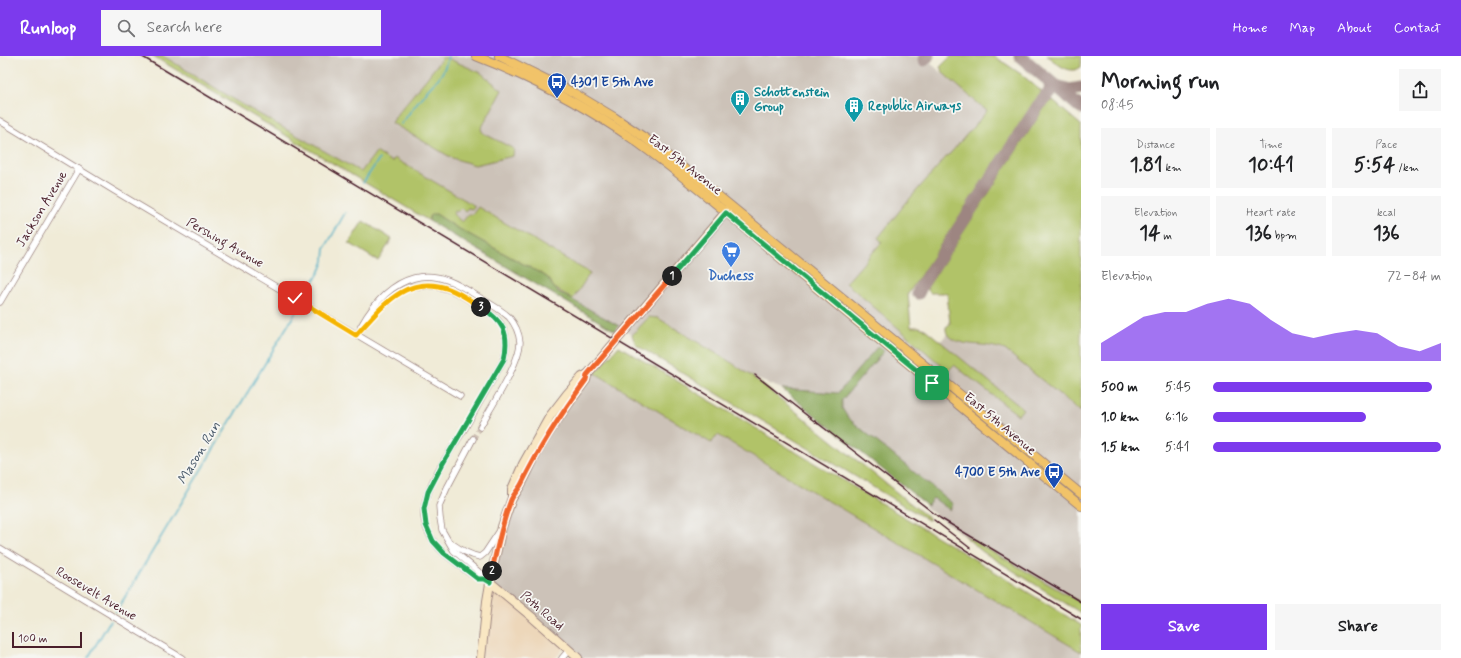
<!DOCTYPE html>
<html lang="en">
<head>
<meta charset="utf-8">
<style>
  :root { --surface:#fff; --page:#f6f6f6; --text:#202124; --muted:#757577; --accent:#7c3aed }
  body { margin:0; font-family:Mynerve,sans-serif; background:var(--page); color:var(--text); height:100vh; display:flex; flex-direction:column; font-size:15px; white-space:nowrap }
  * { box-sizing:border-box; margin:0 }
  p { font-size:13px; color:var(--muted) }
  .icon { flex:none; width:22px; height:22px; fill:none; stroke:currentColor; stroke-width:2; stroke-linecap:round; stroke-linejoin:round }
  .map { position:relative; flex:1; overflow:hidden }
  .side { display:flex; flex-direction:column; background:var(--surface); width:380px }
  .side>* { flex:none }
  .scale { position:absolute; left:12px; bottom:10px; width:70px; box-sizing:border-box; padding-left:4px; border:2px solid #4a1f2b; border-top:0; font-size:11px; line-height:14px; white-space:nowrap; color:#4a1f2b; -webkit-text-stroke:3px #f6f6f2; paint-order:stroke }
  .pin { position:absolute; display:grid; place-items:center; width:34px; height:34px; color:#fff; margin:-17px; border-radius:8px; box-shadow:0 2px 6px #0006 }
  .km { position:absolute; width:20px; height:20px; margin:-10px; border-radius:50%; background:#222; color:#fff; font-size:11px; line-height:20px; text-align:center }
  .round { display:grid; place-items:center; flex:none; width:42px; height:42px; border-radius:0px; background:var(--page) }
  .headline { display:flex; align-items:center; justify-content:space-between; height:68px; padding:0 20px }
  h1 { font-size:22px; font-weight:700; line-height:30px }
  .metrics { display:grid; grid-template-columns:repeat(3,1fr); gap:6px; height:68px; padding:4px 20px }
  .metrics div { display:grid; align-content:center; border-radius:0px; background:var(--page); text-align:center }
  .metrics b { font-size:20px; font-weight:700 }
  .metrics small { font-size:11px; font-weight:400 }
  .metrics p { font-size:11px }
  .chart { height:112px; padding:8px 20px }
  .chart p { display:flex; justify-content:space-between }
  .chart svg { width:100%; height:72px; margin-top:4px; fill:var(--accent); opacity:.7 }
  .cta { display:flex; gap:8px; margin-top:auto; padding:8px 20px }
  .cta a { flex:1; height:46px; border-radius:0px; background:var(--accent); color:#fff; font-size:16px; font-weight:700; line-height:46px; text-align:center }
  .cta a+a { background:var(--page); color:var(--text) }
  ul { padding:0 20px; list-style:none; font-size:13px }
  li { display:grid; grid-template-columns:64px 48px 1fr; align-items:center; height:30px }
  li i { height:10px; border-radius:5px; background:var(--accent) }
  header { display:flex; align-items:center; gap:24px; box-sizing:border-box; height:56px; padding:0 20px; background:var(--accent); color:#fff }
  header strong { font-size:19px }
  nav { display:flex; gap:22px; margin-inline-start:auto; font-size:14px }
  .search { width:280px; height:36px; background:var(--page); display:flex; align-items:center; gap:10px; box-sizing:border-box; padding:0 14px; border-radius:0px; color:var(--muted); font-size:15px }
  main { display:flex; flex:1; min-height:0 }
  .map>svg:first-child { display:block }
</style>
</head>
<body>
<header>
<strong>Runloop</strong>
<div class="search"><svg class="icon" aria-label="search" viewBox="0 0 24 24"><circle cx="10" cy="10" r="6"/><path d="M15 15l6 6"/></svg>Search here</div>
<nav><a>Home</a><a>Map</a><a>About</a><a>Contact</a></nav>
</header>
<main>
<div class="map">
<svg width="1081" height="602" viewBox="0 0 1081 602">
  <rect width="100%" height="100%" fill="#f6f6f2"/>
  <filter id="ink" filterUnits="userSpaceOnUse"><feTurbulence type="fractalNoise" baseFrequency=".025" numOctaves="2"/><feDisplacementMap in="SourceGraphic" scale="8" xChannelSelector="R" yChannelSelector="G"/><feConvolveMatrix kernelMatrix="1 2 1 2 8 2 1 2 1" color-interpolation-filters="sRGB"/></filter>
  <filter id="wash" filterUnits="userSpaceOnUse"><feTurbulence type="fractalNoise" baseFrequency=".012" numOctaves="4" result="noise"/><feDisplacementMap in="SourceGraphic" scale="16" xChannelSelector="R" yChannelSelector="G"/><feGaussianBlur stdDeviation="0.9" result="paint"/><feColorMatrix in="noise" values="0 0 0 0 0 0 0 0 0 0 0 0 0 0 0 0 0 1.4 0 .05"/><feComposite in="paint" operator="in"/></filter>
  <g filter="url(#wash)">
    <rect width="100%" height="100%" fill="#f0ebd7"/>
    <!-- built -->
    <polygon fill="#edd7ba" points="490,528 565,591 556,602 481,602"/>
    <!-- industrial -->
    <g fill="#ccc2b8">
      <polygon points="163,0 922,0 987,55 878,182 882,186 846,227 948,315 954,309 1018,359 1022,353 940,286 947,278 955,285 993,291 1005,294 1081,356 1081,547 962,478 925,451 933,442 950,453 953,448 848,362 842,352 842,344 884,295 878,290 838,337 782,333 754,322 732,307 649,262 632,279 573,243 589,217 479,151 472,160 469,158 462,166 452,158 455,155 394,102 392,106 361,116 245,50"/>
      <polygon points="591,315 711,387 717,379 1081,596 1081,602 578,602 490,528 513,447 553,362"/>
    </g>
    <!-- green -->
    <g fill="#b1c367" stroke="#7e7149">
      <polygon points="153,0 163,0 245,50 361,116 376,96 392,106 394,102 475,150 472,153 468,152 465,155 461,152 457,156 455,155 453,158 462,166 469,158 472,159 478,151 590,217 573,243 553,231 551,226 547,221 454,170 436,158 429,160 429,165"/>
      <polygon points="951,0 994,0 1021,18 1041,35 1041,37 908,238 911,271 919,271 925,273 1023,353 1018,359 954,309 948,315 846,227 882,186 878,182 905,148 947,100 948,100 987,55 944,18 940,11"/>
      <path d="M 1047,0 L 1081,0 L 1081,11 C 1069,20 1057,7 1047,0 Z"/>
      <polygon points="442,2 447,2 481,17 502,34 481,73 483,77 514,93 513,100 475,109 452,102 392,67 397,58 427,22"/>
      <path d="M 1053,45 L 1081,69 L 1081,356 L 1005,294 C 997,291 990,290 982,289 C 972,288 944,288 946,271 L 950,268 L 947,237 L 930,237 L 927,232 L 1039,60 L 1048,47 Z"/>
      <polygon points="363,165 392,183 378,205 349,187"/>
      <polygon points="649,261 658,262 732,307 754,322 930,463 928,464 636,289 632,279"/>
      <polygon points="619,290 979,506 1081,569 1081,596 718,379 711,387 595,317"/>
      <polygon points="962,478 1081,547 1081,557 983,496"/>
    </g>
    <!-- forest -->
    <g fill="#8ca95c" stroke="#6b6444">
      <path d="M 432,158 L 436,158 L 454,170 L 547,221 C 551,225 552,231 557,235 L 619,270 L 615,275 L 429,165 L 429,161 Z"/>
      <polygon points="878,290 884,295 842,344 842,352 848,362 953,448 950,454 933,442 927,449 782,333 838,337"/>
    </g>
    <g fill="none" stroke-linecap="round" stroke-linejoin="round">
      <!-- stream -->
      <g stroke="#45adc5" stroke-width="1.5">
        <path d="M 401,68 C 409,58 416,47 425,37 C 437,23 444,20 448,0"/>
        <polyline points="363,127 379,103"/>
        <polyline points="304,242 321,213 324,205 325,192 345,157"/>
        <polyline points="116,556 300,249"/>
        <polyline points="88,602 110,565"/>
      </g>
      <!-- taxiway -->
      <g stroke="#9d8581" stroke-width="13">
        <polyline points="1020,0 1081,52"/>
        <polyline points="924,4 928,0"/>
        <polyline points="1056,30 1070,34 1081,32"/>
        <polyline points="918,237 923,227 1038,50 1049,37 1051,30 1047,23"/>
      </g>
    </g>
  </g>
  <g filter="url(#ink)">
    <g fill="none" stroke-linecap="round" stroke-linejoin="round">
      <!-- street-tunnel -->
      <polyline stroke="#cfc2b5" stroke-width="5.5" stroke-dasharray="5.5 3" stroke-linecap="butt" points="473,383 480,371"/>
      <defs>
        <g id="street">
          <polyline points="0,65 113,134 460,340"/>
          <polyline points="0,246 79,113"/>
          <path d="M 361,270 C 373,249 391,228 414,222 C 439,215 461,230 482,243 C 491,248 501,254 509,261 C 515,268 519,277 520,286 C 520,307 491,351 480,371"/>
          <path d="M 356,279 C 371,262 387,240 408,232 C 412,230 417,230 420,230 C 444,227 461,238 480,251 C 487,255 496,260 501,268 C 508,279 507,291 504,303 C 491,326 478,349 465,372 C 451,394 427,427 424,453 C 422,472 435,491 450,502 C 461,509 472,523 485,523"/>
          <polyline points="473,383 447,432 439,450 440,462 442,474 454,495 480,517 487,524"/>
          <path d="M 451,487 C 461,494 469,499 480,501 L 485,497 L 499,476"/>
          <polyline points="0,492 182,602"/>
          <polyline points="562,602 569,594"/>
        </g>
        <g id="secondary">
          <path d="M 512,442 C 524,428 530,409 539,393 C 553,369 569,347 586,324 L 587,319 L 730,151"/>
          <polyline points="490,526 532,561 578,602"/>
          <polyline points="481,602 487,545 492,516 502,471 512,442 512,433 523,408 550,360 567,338 582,321 586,319"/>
        </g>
        <g id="primary">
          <path d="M 476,0 C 532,22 585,50 634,84 C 692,126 747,174 802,220 C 895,297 988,374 1081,450"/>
          <polyline points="499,0 574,37 614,61 645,82 714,136 1081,438"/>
        </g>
      </defs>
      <!-- street casing -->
      <use href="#street" stroke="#9d8581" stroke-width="7"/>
      <!-- secondary casing -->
      <use href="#secondary" stroke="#9d8581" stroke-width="10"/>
      <!-- primary casing -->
      <use href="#primary" stroke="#9d8581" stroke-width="10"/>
      <!-- street -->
      <use href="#street" stroke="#fff" stroke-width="5.5"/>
      <!-- secondary -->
      <use href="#secondary" stroke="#f9e7c3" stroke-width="8"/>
      <!-- primary -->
      <use href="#primary" stroke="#f1c369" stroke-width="8"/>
      <!-- rail -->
      <g stroke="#4a1f2b" stroke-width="1.5">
        <polyline points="141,0 1081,563"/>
        <polyline points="755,319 818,368"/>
        <polyline points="815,365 940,462 1081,546"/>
        <polyline points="934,464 970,492"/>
      </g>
    </g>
  </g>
  <g fill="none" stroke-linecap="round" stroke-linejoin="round" filter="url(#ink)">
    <defs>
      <polyline id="split-1" points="672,220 726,157 932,327"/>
      <path id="split-2" d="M 492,515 C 497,491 502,467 511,444 C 513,439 518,434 521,429 C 540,390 560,359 586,324 L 587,319 L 672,220"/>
      <path id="split-3" d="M 481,251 C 503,265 510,277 504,303 L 442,409 L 428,436 L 424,453 L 426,469 L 433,485 L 444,497 L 478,523 L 485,523 L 490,526 L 492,515"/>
      <path id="split-4" d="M 295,242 L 356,279 C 382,251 406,217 449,233 C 460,237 471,245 481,251"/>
    </defs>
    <!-- split-1 casing -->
    <use href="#split-1" stroke="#fff" stroke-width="8"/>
    <!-- split-2 casing -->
    <use href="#split-2" stroke="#fff" stroke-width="8"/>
    <!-- split-3 casing -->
    <use href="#split-3" stroke="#fff" stroke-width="8"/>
    <!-- split-4 casing -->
    <use href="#split-4" stroke="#fff" stroke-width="8"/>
    <!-- split-1 -->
    <use href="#split-1" stroke="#22a559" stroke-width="5"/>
    <!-- split-2 -->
    <use href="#split-2" stroke="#f0652b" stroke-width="5"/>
    <!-- split-3 -->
    <use href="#split-3" stroke="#22a559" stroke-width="5"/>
    <!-- split-4 -->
    <use href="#split-4" stroke="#f5b400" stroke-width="5"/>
  </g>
  <!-- icons -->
  <defs>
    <symbol id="bus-pin" viewBox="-11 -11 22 30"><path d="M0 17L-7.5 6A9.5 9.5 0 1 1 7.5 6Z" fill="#1a4fb4" stroke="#f6f6f2"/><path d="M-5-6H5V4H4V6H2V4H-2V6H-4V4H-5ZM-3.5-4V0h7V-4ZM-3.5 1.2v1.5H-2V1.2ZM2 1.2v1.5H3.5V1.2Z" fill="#fff"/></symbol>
    <symbol id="building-pin" viewBox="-11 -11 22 30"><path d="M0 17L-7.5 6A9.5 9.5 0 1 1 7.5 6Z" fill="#0f9aa8" stroke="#f6f6f2"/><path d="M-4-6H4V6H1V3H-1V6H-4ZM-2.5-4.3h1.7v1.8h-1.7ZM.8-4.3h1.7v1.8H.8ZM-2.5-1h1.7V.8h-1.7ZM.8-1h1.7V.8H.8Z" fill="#fff"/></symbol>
    <symbol id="supermarket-pin" viewBox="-11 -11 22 30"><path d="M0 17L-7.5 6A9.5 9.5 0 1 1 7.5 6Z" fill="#3f7fe0" stroke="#f6f6f2"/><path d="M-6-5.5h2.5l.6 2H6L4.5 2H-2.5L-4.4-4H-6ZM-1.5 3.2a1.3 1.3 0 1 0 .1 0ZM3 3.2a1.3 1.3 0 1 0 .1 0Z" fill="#fff"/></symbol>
  </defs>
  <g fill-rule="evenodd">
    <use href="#bus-pin" x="546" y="15" width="22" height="30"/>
    <use href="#building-pin" x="729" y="32" width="22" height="30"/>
    <use href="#building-pin" x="843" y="39" width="22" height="30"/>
    <use href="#supermarket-pin" x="720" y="184" width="22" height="30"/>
    <use href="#bus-pin" x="1043" y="405" width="22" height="30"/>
  </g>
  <g text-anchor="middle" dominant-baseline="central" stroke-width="3.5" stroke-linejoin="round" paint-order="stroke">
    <!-- transit labels -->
    <g font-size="13" font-weight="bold" fill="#164399" stroke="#f6f6f2" text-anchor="start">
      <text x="571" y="26">4301 E 5th Ave</text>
      <text x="1040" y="416" text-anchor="end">4700 E 5th Ave</text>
    </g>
    <!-- culture labels -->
    <g font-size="13" font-weight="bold" fill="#0d838f" stroke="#f6f6f2" text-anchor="start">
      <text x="754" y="36">Schottenstein<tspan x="754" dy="15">Group</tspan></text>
      <text x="868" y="50">Republic Airways</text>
    </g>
    <!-- street labels -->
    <g font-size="13" fill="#4a1f2b" stroke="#f6f6f2">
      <text transform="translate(685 109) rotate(38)">East 5th Avenue</text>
      <text transform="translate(42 153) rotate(-59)">Jackson Avenue</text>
      <text transform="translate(225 187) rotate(30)">Pershing Avenue</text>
      <text transform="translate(1000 368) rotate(40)">East 5th Avenue</text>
      <text transform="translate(96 538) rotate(31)">Roosevelt Avenue</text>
      <text transform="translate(542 555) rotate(41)">Poth Road</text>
    </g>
    <!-- shop labels -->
    <g font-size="13" font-weight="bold" fill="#366cbe" stroke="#f6f6f2">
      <text x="731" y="220">Duchess</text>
    </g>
    <!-- water labels -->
    <g font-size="14" font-style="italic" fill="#485869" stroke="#f6f6f2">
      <text transform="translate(199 397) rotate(-59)">Mason Run</text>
    </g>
  </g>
</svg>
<div class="scale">100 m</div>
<div class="pin" style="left:932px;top:327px;background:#1e9e55"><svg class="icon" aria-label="arrive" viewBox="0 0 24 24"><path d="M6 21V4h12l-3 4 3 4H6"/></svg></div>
<div class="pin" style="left:295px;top:242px;background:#d93025"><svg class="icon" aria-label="check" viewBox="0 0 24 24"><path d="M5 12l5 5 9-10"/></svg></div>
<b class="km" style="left:672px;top:220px">1</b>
<b class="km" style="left:492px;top:515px">2</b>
<b class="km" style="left:481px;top:251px">3</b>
</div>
<section class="side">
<div class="headline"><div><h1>Morning run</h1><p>08:45</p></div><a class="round"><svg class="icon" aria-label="share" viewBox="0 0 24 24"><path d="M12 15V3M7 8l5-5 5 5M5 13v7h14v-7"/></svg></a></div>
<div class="metrics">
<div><p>Distance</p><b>1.81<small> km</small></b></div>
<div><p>Time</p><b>10:41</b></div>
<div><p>Pace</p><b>5:54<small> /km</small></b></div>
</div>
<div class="metrics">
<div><p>Elevation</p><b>14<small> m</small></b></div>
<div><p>Heart rate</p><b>136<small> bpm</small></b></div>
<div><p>kcal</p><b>136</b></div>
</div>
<div class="chart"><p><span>Elevation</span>72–84 m</p>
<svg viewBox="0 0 160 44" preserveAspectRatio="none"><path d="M0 44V33L10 25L20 17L30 14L40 14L50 9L60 6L70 9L80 19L90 27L100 30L110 27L120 25L130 27L140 35L150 38L160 33V44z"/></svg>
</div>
<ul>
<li><b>500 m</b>5:45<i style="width:96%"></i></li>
<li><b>1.0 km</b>6:16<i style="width:67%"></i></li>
<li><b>1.5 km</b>5:41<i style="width:100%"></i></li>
</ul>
<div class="cta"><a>Save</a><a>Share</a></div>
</section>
</main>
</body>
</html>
